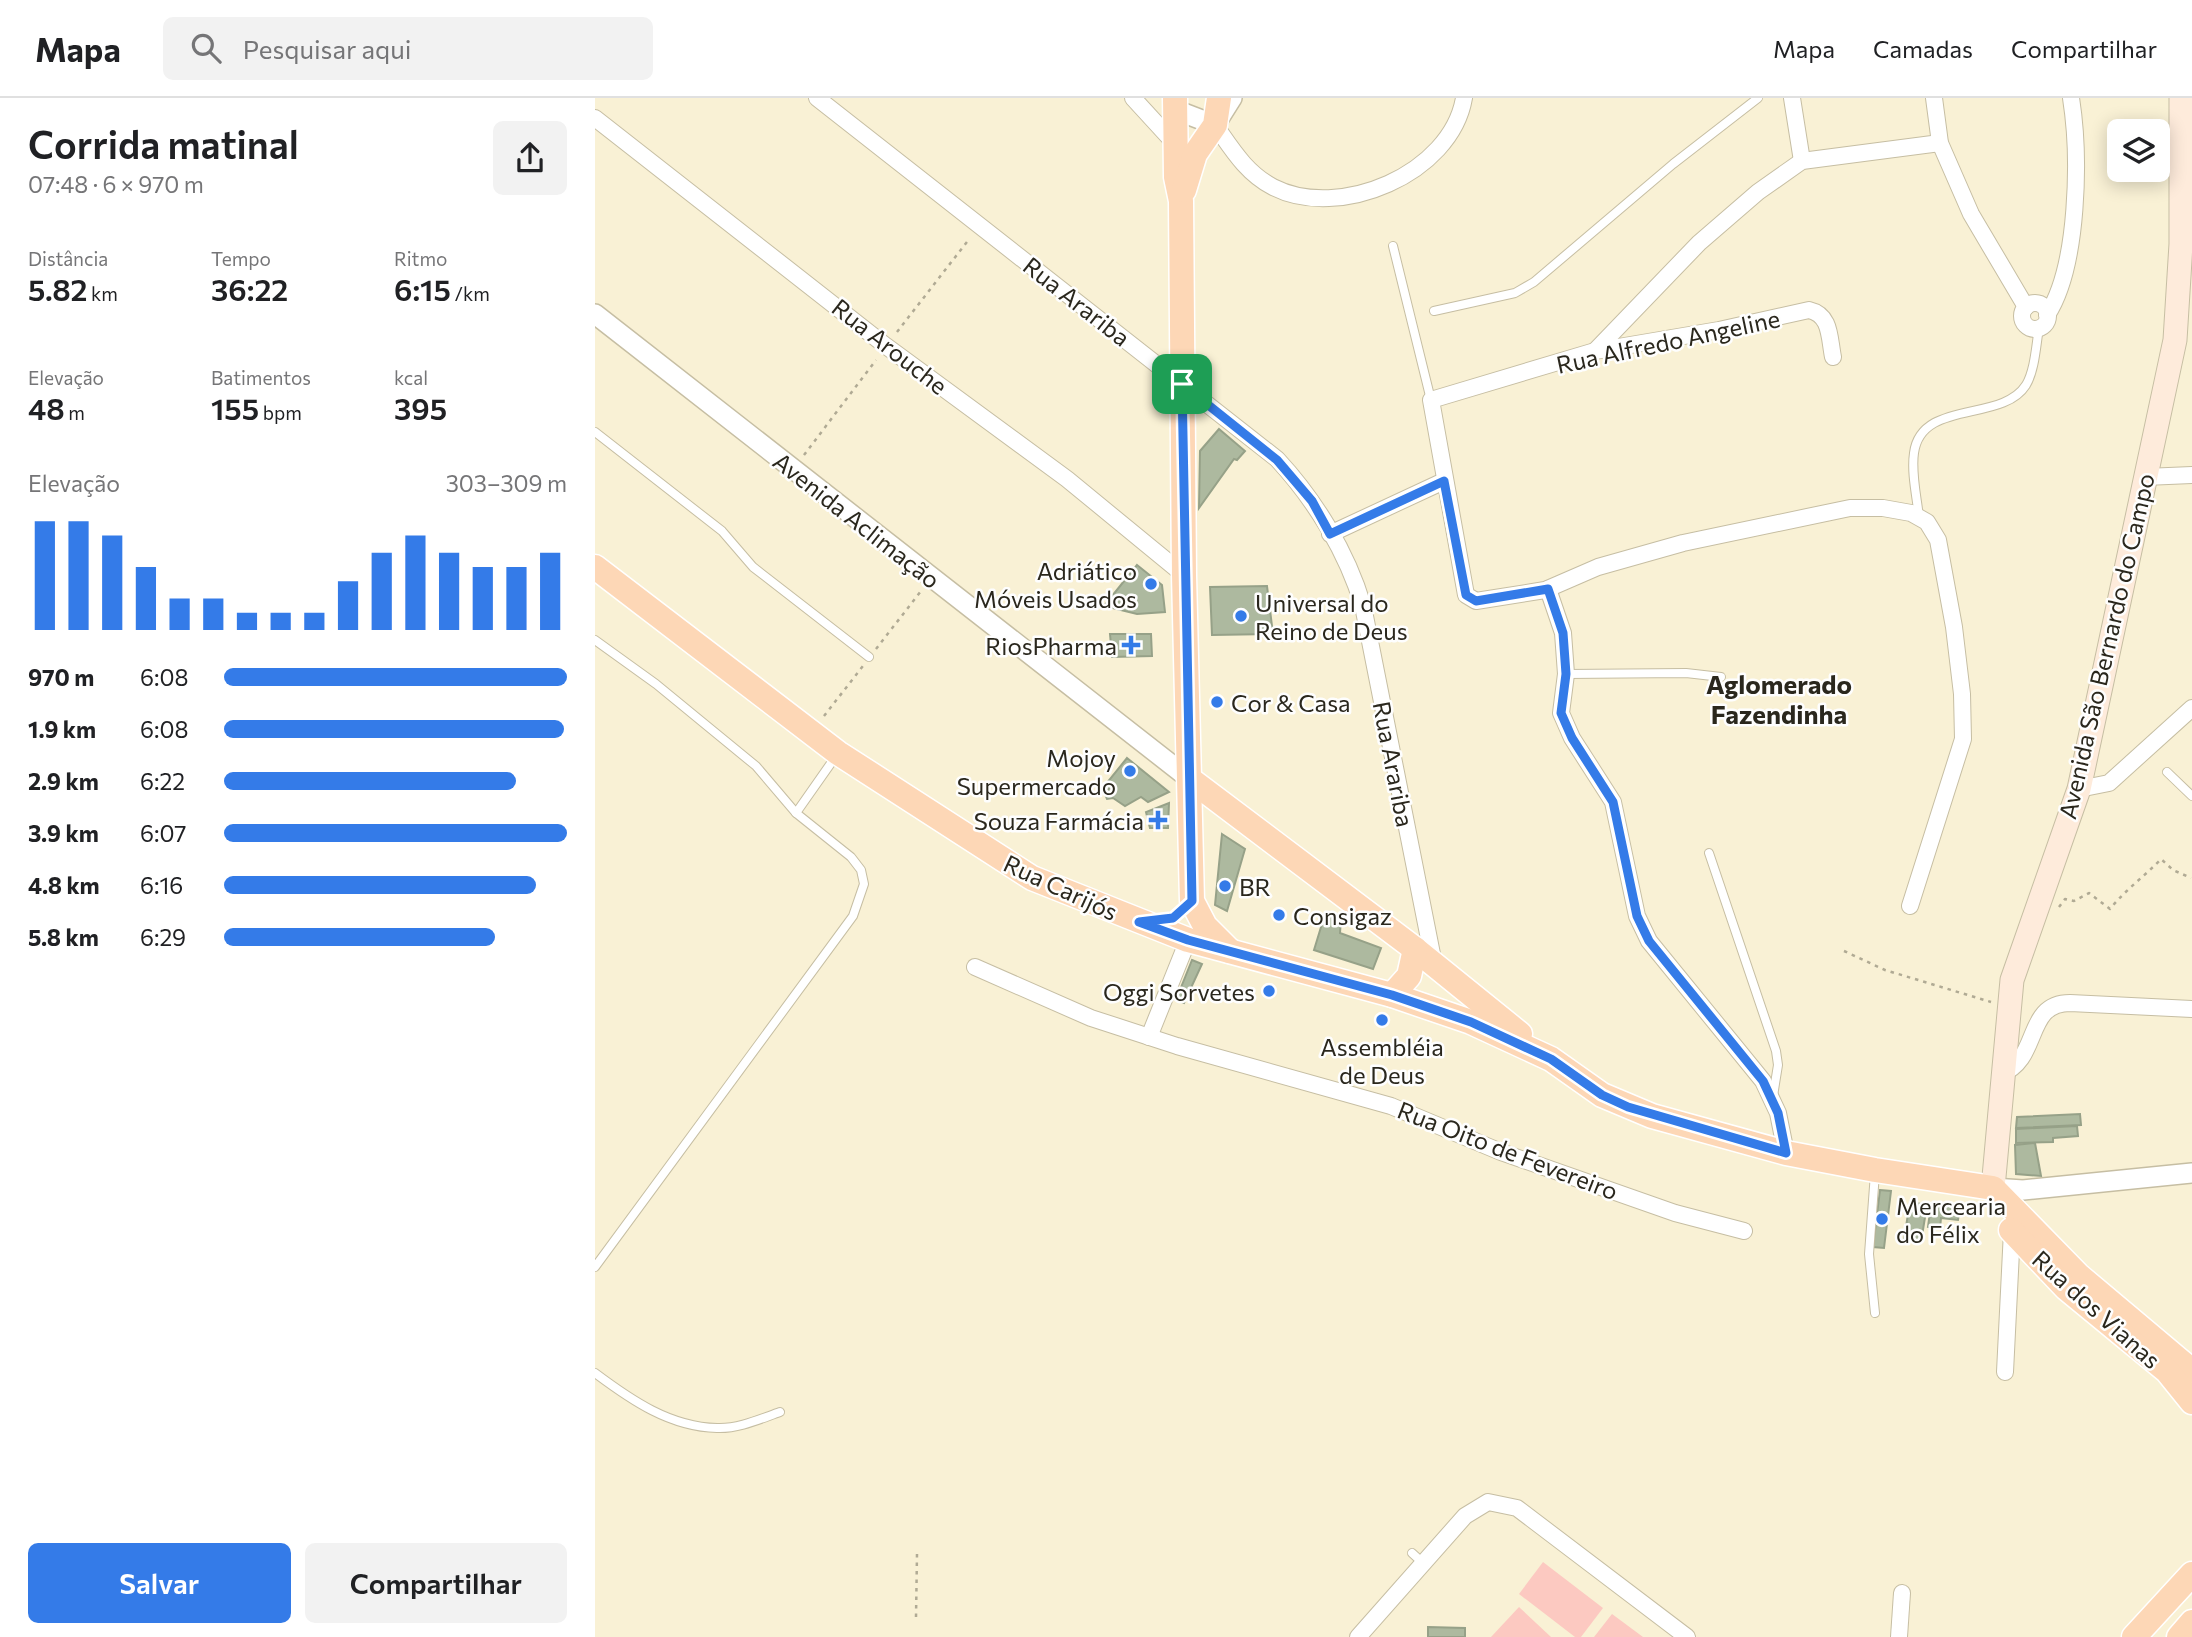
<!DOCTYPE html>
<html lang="pt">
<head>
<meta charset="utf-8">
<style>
  :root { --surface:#fff; --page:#f2f2f2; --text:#202124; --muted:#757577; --line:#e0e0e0; --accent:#347be8 }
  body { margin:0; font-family:Commissioner,sans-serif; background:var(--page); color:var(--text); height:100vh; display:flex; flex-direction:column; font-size:26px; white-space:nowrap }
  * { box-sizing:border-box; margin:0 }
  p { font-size:23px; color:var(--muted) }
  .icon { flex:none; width:38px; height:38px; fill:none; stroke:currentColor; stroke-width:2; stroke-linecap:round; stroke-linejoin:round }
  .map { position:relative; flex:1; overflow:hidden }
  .drawer { display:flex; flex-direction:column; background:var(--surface); width:595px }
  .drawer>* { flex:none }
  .controls { position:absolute; left:1512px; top:21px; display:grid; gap:14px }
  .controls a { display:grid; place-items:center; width:63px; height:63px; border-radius:10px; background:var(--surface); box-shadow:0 4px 18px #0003; font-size:35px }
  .pin { position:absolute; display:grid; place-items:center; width:60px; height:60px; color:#fff; margin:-30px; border-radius:14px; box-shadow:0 4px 10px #0006 }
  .round { display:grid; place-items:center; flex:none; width:74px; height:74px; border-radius:10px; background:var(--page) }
  .head { display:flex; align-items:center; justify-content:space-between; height:119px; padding:0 28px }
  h1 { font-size:38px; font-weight:600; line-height:52px }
  .figures { display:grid; grid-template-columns:repeat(3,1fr); gap:10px; height:119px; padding:7px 28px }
  .figures div { display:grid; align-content:center }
  .figures b { font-size:30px; font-weight:600 }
  .figures small { font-size:19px; font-weight:400 }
  .figures p { font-size:19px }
  .chart { height:196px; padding:14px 28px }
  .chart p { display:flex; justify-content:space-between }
  .chart svg { width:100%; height:126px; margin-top:7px; stroke:var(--accent); stroke-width:6 }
  .action { display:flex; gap:14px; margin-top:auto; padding:14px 28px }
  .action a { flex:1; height:80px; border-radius:10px; background:var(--accent); color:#fff; font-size:28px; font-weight:600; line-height:80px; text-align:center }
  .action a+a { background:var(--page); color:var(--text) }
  ul { padding:0 28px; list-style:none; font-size:23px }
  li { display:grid; grid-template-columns:112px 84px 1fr; align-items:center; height:52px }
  li i { height:18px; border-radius:9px; background:var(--accent) }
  header { display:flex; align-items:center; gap:42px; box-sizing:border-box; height:98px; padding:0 35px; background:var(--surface); border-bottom:2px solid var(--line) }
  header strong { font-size:33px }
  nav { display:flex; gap:38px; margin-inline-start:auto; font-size:24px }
  .search { width:490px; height:63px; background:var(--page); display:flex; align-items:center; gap:18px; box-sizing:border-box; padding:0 24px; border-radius:10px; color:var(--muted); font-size:26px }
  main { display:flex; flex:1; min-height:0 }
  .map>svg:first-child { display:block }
</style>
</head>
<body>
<header>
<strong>Mapa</strong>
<div class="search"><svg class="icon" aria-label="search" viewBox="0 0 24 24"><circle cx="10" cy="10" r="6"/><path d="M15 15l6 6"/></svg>Pesquisar aqui</div>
<nav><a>Mapa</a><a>Camadas</a><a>Compartilhar</a></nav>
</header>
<main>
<section class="drawer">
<div class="head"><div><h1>Corrida matinal</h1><p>07:48 · 6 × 970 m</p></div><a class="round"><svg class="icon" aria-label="share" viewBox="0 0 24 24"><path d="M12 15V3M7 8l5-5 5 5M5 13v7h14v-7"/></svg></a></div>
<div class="figures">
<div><p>Distância</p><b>5.82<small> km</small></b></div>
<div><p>Tempo</p><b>36:22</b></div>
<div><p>Ritmo</p><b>6:15<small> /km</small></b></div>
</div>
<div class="figures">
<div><p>Elevação</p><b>48<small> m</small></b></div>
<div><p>Batimentos</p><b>155<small> bpm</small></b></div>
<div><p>kcal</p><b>395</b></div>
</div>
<div class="chart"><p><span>Elevação</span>303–309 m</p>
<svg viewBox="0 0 160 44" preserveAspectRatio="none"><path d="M5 44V6M15 44V6M25 44V11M35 44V22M45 44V33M55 44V33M65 44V38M75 44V38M85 44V38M95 44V27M105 44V17M115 44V11M125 44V17M135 44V22M145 44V22M155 44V17"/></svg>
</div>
<ul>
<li><b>970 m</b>6:08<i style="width:100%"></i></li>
<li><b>1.9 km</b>6:08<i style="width:99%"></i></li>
<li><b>2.9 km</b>6:22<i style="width:85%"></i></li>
<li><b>3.9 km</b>6:07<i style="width:100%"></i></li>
<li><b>4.8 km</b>6:16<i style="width:91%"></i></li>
<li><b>5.8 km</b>6:29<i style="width:79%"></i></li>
</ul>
<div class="action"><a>Salvar</a><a>Compartilhar</a></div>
</section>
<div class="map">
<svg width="1597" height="1539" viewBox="0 0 1597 1539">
  <rect width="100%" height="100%" fill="#f9f1d5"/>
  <!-- green -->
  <g fill="#fcc9c1">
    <polygon points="948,1464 1008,1510 986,1539 980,1539 924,1496"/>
    <polygon points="924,1509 956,1539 896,1539"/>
    <polygon points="1017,1516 1048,1539 999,1539"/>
  </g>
  <!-- building -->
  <g fill="#adb99f" stroke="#96a188" stroke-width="2">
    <polygon points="624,331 650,353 642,362 639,361 604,410 605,353"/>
    <polygon points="542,467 567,487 570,514 542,516 509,508"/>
    <polygon points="672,488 678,536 617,537 615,489"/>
    <polygon points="515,536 556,536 557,558 517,559"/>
    <polygon points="532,660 574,694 553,704 546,699 530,708 518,700 512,701 510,696 514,690 511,686"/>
    <polygon points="574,705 573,730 555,730 551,714"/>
    <polygon points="627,736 650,751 632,813 620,807"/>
    <polygon points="730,816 746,821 745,835 786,850 778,871 719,852"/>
    <polygon points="597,862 607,866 589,905 581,902"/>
    <polygon points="1485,1016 1486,1027 1421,1030 1422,1019"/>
    <polygon points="1482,1028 1483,1038 1458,1040 1458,1044 1421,1045 1421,1031"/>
    <polygon points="1440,1045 1446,1078 1421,1076 1420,1047"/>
    <polygon points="1285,1092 1296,1093 1289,1150 1278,1149"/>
    <polygon points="1315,1104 1332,1107 1326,1144 1309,1141"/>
    <polygon points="1336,1106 1365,1110 1363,1122 1346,1120 1345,1131 1333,1129"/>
    <polygon points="833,1529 870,1530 870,1539 833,1539"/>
  </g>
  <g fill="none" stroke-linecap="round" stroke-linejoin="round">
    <defs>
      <g id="service">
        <polyline points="798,148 836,302"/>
        <polyline points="839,213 920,195 939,184 1078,66 1163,0"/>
        <polyline points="0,334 127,433 158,469 274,559"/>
        <path d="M 1324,419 C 1322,400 1316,375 1319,355 C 1326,301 1407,325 1431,287 C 1440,272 1441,247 1444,230"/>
        <polyline points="0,542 61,586 161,668 201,715 256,759 266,772 269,786 258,818 0,1169"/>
        <polyline points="971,576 1091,575 1126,579"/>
        <polyline points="1572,674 1597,698"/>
        <polyline points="201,715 241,658"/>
        <polyline points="1114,755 1181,953 1183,967 1178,998"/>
        <polyline points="1280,1075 1274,1156 1280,1215"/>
        <path d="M 0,1275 C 36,1302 75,1329 122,1330 C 143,1331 165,1321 185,1314"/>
        <polyline points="817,1455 828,1465"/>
      </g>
      <g id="minor">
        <path d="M 222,0 L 682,361 C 720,402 752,454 768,508 L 839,866"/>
        <polyline points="538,0 582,48"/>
        <polyline points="1197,0 1207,63"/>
        <polyline points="1339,0 1345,45 1376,116 1431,209"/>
        <polyline points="0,20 291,248 472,381 589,477"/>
        <path d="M 620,27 C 637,51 651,75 678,89 C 744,123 856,76 869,0"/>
        <circle cx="1440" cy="218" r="13"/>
        <path d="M 1452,217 C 1484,168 1485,57 1476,0"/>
        <polyline points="1000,253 1104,145 1163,94 1207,63 1345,45"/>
        <path d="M 1238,259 C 1234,239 1236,217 1214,212 L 1124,232 L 1000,253 L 836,302 L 871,497 L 881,503 L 950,492 L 1003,469 L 1088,445 L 1255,410 L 1288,410 L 1316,415 L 1332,424 L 1343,442 L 1359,529 L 1367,596 L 1368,641 L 1315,808"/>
        <polyline points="1550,379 1597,377"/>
        <polyline points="735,436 849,383"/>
        <polyline points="953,491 968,535 971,576 966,615 977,640 1018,704 1042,818 1054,843 1168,983 1183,1015 1191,1055"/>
        <polyline points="1484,691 1514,685 1597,610"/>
        <polyline points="380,869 496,920 582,948 796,1008 906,1054 1080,1115 1149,1133"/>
        <polyline points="554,939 593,842"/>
        <path d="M 1406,976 C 1446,961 1429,905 1475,905 L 1597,911"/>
        <polyline points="1410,1274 1417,1133"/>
        <polyline points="763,1539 870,1418 893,1404 922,1410 1092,1539"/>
        <polyline points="1304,1539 1307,1495"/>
      </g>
      <g id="tertiary">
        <polyline points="581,12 620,27 637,0"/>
        <polyline points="0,216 596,682"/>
        <polyline points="1398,1090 1428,1092 1597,1075"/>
      </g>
      <polyline id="secondary" points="1398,1090 1417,882 1484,691 1580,242 1586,146 1586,0"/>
      <g id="primary">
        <polyline points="580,0 581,79 586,103 589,477 597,803 610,828 635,853"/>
        <polyline points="589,92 600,56 620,27 624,0"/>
        <polyline points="0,469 243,655 437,780 593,842 797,897 876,924 956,961 1007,997 1057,1018 1191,1055 1280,1072 1398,1090 1483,1177 1597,1273"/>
        <polyline points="596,682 820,851 925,936"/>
        <polyline points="797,897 814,878 820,851"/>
        <polyline points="1416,1132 1471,1190 1572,1273 1597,1304"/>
        <polyline points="1539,1539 1597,1476"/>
        <polyline points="1584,1539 1597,1524"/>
      </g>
    </defs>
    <!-- service casing -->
    <use href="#service" stroke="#c6bea3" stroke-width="10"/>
    <!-- minor casing -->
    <use href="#minor" stroke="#c6bea3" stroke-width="18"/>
    <!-- tertiary casing -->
    <use href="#tertiary" stroke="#c6bea3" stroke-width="22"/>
    <!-- secondary casing -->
    <use href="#secondary" stroke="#c6bea3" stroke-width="25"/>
    <!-- primary casing -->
    <use href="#primary" stroke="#fff" stroke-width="27"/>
    <!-- path -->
    <g stroke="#b0aa94" stroke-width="2.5" stroke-dasharray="3.5 5" stroke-linecap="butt">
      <polyline points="302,234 375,140"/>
      <polyline points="209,357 281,262"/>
      <polyline points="281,551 326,493"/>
      <polyline points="229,618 268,568"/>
      <path d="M 1464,809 L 1470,801 L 1479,803 L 1494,795 L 1515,811 C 1531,791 1549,779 1566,761 L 1578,772 L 1596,780"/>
      <polyline points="1249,853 1290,872 1396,904"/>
      <polyline points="321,1519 322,1456"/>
    </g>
    <!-- service -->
    <use href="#service" stroke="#fff" stroke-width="8"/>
    <!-- minor -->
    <use href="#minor" stroke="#fff" stroke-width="16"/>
    <!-- tertiary -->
    <use href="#tertiary" stroke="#fff" stroke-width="19"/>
    <!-- secondary -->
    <use href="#secondary" stroke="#feebdb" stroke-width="23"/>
    <!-- primary -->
    <use href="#primary" stroke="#fdd7b6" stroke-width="24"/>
  </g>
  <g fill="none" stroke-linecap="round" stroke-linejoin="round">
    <defs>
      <polygon id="route" points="587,286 682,362 717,403 735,436 849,383 871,497 881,503 953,491 968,535 971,576 966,615 977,640 1018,704 1042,818 1054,843 1168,983 1183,1015 1191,1055 1033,1009 1007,997 956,961 876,924 797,897 593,842 544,824 578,820 597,803"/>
    </defs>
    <!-- route casing -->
    <use href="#route" stroke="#fff" stroke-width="14"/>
    <!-- route -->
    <use href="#route" stroke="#347be8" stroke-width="9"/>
  </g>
  <!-- markers -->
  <g fill="#347be8" stroke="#fefefe" stroke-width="2.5">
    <circle cx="556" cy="486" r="7"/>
    <circle cx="646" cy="518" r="7"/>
    <path d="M532.5 536.5h7v7h7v7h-7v7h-7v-7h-7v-7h7z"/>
    <circle cx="622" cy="604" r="7"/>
    <circle cx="535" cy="673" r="7"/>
    <path d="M559.5 711.5h7v7h7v7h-7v7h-7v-7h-7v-7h7z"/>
    <circle cx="630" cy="788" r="7"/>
    <circle cx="684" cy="817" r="7"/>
    <circle cx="674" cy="893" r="7"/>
    <circle cx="787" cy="922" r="7"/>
    <circle cx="1287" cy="1121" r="7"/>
  </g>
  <g text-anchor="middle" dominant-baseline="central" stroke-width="5" stroke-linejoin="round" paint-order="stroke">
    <!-- street labels -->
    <g font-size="24" fill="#2a271d" stroke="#fefefe">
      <text transform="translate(482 203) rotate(38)">Rua Arariba</text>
      <text transform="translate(1073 243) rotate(-12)">Rua Alfredo Angeline</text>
      <text transform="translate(295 248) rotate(38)">Rua Arouche</text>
      <text transform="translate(262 422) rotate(38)">Avenida Aclimação</text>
      <text transform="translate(1511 548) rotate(-77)">Avenida São Bernardo do Campo</text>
      <text transform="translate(799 666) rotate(79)">Rua Arariba</text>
      <text transform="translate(466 789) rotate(25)">Rua Carijós</text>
      <text transform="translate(913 1052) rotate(21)">Rua Oito de Fevereiro</text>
      <text transform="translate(1502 1211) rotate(42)">Rua dos Vianas</text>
    </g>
    <!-- poi labels -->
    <g font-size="24" fill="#2a271d" stroke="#fefefe" text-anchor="end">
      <text x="542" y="472">Adriático<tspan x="542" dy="28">Móveis Usados</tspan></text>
      <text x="660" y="504" text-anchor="start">Universal do<tspan x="660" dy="28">Reino de Deus</tspan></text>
      <text x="522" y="547">RiosPharma</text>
      <text x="636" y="604" text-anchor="start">Cor &amp; Casa</text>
      <text x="521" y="659">Mojoy<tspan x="521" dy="28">Supermercado</tspan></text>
      <text x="549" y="722">Souza Farmácia</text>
      <text x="644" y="788" text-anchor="start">BR</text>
      <text x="698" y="817" text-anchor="start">Consigaz</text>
      <text x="660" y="893">Oggi Sorvetes</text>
      <text x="787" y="948" text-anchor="middle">Assembléia<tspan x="787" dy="28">de Deus</tspan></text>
      <text x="1301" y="1107" text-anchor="start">Mercearia<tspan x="1301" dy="28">do Félix</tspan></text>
    </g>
    <!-- neighbourhood labels -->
    <g font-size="26" font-weight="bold" fill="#2a271d" stroke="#fefefe">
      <text x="1184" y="585">Aglomerado<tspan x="1184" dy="30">Fazendinha</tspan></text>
    </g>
  </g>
</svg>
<div class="controls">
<a><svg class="icon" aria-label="layers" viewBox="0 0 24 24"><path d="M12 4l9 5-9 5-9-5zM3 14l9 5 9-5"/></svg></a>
</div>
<div class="pin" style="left:587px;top:286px;background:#1e9e55"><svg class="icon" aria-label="arrive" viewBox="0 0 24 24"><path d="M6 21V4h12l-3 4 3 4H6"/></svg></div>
</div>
</main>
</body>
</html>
